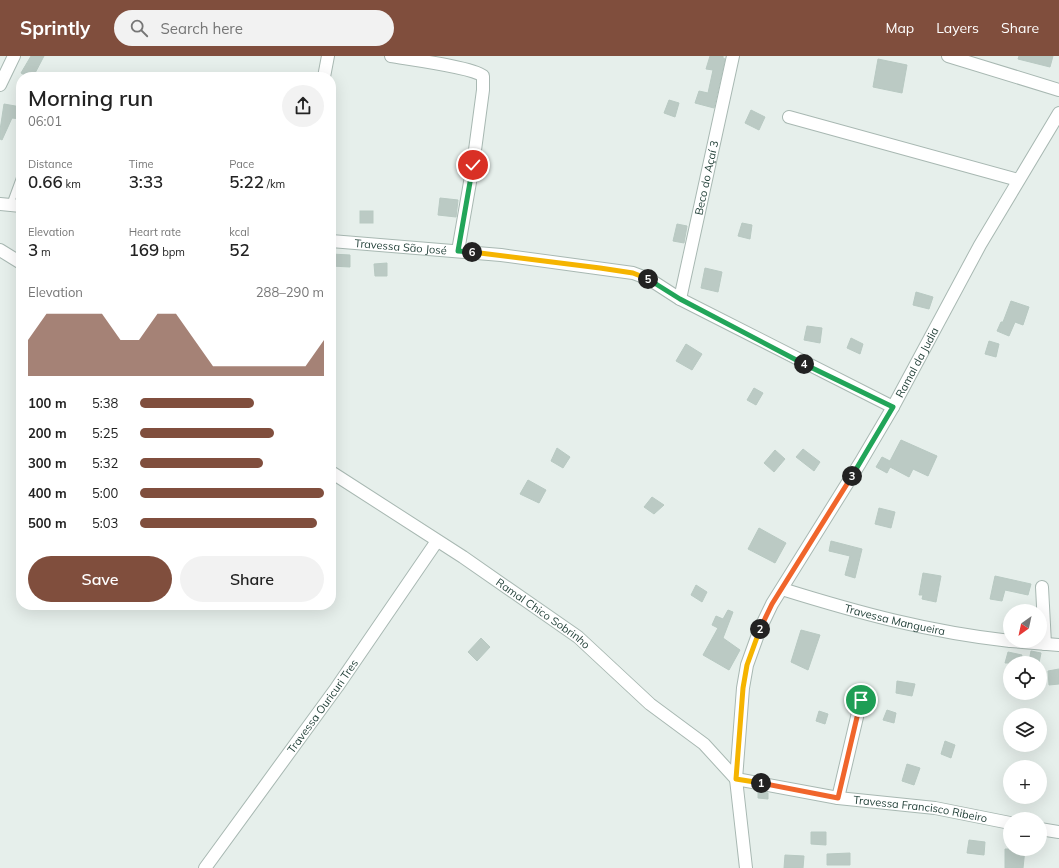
<!DOCTYPE html>
<html lang="en">
<head>
<meta charset="utf-8">
<style>
  :root { --surface:#fff; --page:#f2f2f2; --text:#222; --muted:#767676; --accent:#804e3d }
  body { margin:0; font-family:Mulish,sans-serif; background:var(--page); color:var(--text); height:100vh; display:flex; flex-direction:column; font-size:15px; white-space:nowrap }
  * { box-sizing:border-box; margin:0 }
  p { font-size:13px; color:var(--muted) }
  .icon { flex:none; width:22px; height:22px; fill:none; stroke:currentColor; stroke-width:2; stroke-linecap:round; stroke-linejoin:round }
  .map { position:relative; flex:1; overflow:hidden }
  .sheet { position:absolute; left:16px; top:16px; width:320px; height:538px; display:flex; flex-direction:column; background:var(--surface); border-radius:16px; box-shadow:0 4px 16px #0002 }
  .sheet>* { flex:none }
  .needle { width:26px; rotate:213deg }
  .controls { position:absolute; left:1003px; top:548px; display:grid; gap:8px }
  .controls a { display:grid; place-items:center; width:44px; height:44px; border-radius:50%; background:var(--surface); box-shadow:0 4px 16px #0002; font-size:20px }
  .pin { position:absolute; display:grid; place-items:center; width:34px; height:34px; color:#fff; margin:-17px; border:2px solid #fff; border-radius:50%; box-shadow:0 1px 4px #0007 }
  .km { position:absolute; width:20px; height:20px; margin:-10px; border-radius:50%; background:#222; color:#fff; font-size:11px; line-height:20px; text-align:center }
  .round { display:grid; place-items:center; flex:none; width:42px; height:42px; border-radius:21px; background:var(--page) }
  .headline { display:flex; align-items:center; justify-content:space-between; height:68px; padding:0 12px }
  h1 { font-size:22px; font-weight:600; line-height:30px }
  .figures { display:grid; grid-template-columns:repeat(3,1fr); gap:6px; height:68px; padding:4px 12px }
  .figures div { display:grid; align-content:center }
  .figures b { font-size:17px; font-weight:600 }
  .figures small { font-size:11px; font-weight:400 }
  .figures p { font-size:11px }
  .chart { height:112px; padding:8px 12px }
  .chart p { display:flex; justify-content:space-between }
  .chart svg { width:100%; height:72px; margin-top:4px; fill:var(--accent); opacity:.7 }
  .primary-button { display:flex; gap:8px; margin-top:auto; padding:8px 12px }
  .primary-button a { flex:1; height:46px; border-radius:24px; background:var(--accent); color:#fff; font-size:16px; font-weight:600; line-height:46px; text-align:center }
  .primary-button a+a { background:var(--page); color:var(--text) }
  ul { padding:0 12px; list-style:none; font-size:13px }
  li { display:grid; grid-template-columns:64px 48px 1fr; align-items:center; height:30px }
  li i { height:10px; border-radius:5px; background:var(--accent) }
  header { display:flex; align-items:center; gap:24px; box-sizing:border-box; height:56px; padding:0 20px; background:var(--accent); color:#fff }
  header strong { font-size:19px }
  nav { display:flex; gap:22px; margin-inline-start:auto; font-size:14px }
  .search { width:280px; height:36px; background:var(--page); display:flex; align-items:center; gap:10px; box-sizing:border-box; padding:0 14px; border-radius:22px; color:var(--muted); font-size:15px }
  .map>svg:first-child { display:block }
</style>
</head>
<body>
<header>
<strong>Sprintly</strong>
<div class="search"><svg class="icon" aria-label="search" viewBox="0 0 24 24"><circle cx="10" cy="10" r="6"/><path d="M15 15l6 6"/></svg>Search here</div>
<nav><a>Map</a><a>Layers</a><a>Share</a></nav>
</header>
<div class="map">
<svg width="1059" height="812" viewBox="0 0 1059 812">
  <rect width="100%" height="100%" fill="#e6efeb"/>
  <!-- building -->
  <g fill="#bbcac4" stroke="#b8c9c2">
    <polygon points="31,0 44,0 33,21 28,21 21,17"/>
    <polygon points="710,0 723,0 723,2 725,3 714,52 695,47 699,35 708,37 713,14 706,13"/>
    <polygon points="1019,0 1053,0 1050,11 1018,3"/>
    <polygon points="878,3 907,9 902,37 873,31"/>
    <polygon points="669,44 679,47 675,61 664,57"/>
    <polygon points="4,48 21,51 21,63 12,62 2,84 0,83 0,74"/>
    <polygon points="751,54 765,61 759,74 745,67"/>
    <polygon points="440,142 458,144 456,161 438,159"/>
    <rect x="360" y="155" width="13" height="12"/>
    <polygon points="742,167 752,169 750,183 738,180"/>
    <polygon points="677,168 687,170 684,187 673,185"/>
    <polygon points="331,198 350,199 350,211 331,210"/>
    <polygon points="387,207 387,220 375,220 374,208"/>
    <polygon points="705,212 722,216 718,236 701,232"/>
    <polygon points="916,236 933,241 929,253 913,249"/>
    <polygon points="1011,245 1029,251 1023,269 1015,266 1009,280 997,275 1001,266 1003,266"/>
    <polygon points="807,270 822,272 820,287 804,284"/>
    <polygon points="851,282 863,288 860,298 847,292"/>
    <polygon points="989,285 999,288 996,301 985,298"/>
    <polygon points="686,288 702,298 692,314 676,305"/>
    <polygon points="754,332 763,337 756,349 747,344"/>
    <polygon points="901,384 937,400 928,420 913,413 909,421 890,411 887,417 876,411 882,401 890,405"/>
    <polygon points="557,392 570,401 563,412 551,405"/>
    <polygon points="803,393 820,406 814,415 796,401"/>
    <polygon points="775,394 785,403 774,416 764,407"/>
    <polygon points="528,424 546,434 539,447 520,438"/>
    <polygon points="652,441 664,449 654,458 644,451"/>
    <polygon points="879,452 895,456 891,472 875,468"/>
    <polygon points="759,472 786,487 775,507 748,493"/>
    <polygon points="831,485 862,493 855,522 845,519 850,500 829,495"/>
    <polygon points="923,517 941,520 936,546 922,543 923,539 919,539"/>
    <polygon points="995,520 1031,528 1028,539 1005,534 1002,545 990,543"/>
    <polygon points="696,529 707,536 702,546 691,539"/>
    <polygon points="728,554 733,556 723,582 740,594 729,614 703,599 718,572 712,569 716,560 723,563"/>
    <polygon points="801,574 820,579 808,614 791,606"/>
    <polygon points="481,582 490,591 477,605 468,596"/>
    <polygon points="1031,595 1041,597 1039,607 1029,605"/>
    <polygon points="1008,596 1022,599 1020,607 1005,607"/>
    <polygon points="1059,613 1059,628 1049,629 1048,615"/>
    <polygon points="897,625 915,628 912,640 896,637"/>
    <polygon points="887,654 896,657 894,667 883,664"/>
    <polygon points="819,655 828,658 825,668 816,665"/>
    <polygon points="945,685 955,689 951,702 941,698"/>
    <polygon points="907,708 920,712 914,729 902,725"/>
    <polygon points="758,735 768,737 768,743 758,742"/>
    <polygon points="811,776 826,776 826,789 811,788"/>
    <polygon points="969,784 985,786 984,799 967,797"/>
    <polygon points="1005,793 1025,793 1023,812 1005,812"/>
    <polygon points="850,797 850,809 827,809 827,798"/>
    <polygon points="785,799 804,800 803,812 784,812"/>
  </g>
  <g fill="none" stroke-linecap="round" stroke-linejoin="round">
    <defs>
      <polyline id="lane" points="10,149 21,119"/>
      <g id="street">
        <path d="M 391,0 C 408,3 472,11 483,20 L 483,34 L 473,109 L 458,195"/>
        <polyline points="948,0 1059,34"/>
        <polyline points="324,21 328,0"/>
        <polyline points="0,29 14,0"/>
        <polyline points="789,61 1018,124"/>
        <polyline points="0,148 21,150"/>
        <path id="s1" d="M 331,185 L 501,199 L 633,217 L 649,223 L 680,243 L 893,351"/>
        <polyline points="0,194 21,207"/>
        <path id="s2" d="M 680,243 L 733,0"/>
        <path id="s3" d="M 331,416 L 463,501 L 578,581 L 650,648 L 704,688 L 736,723 L 838,742 L 935,752 L 1010,767"/>
        <polyline points="1042,531 1045,588"/>
        <path id="s4" d="M 782,533 C 859,557 929,576 1010,585"/>
        <polyline points="1011,585 1059,589"/>
        <polyline points="838,742 861,644"/>
        <polyline points="1040,773 1059,776"/>
        <path id="s5" d="M 205,812 L 337,631 L 437,485"/>
        <path id="s6" d="M 746,812 L 736,723 L 743,632 L 747,609 L 760,573 L 772,548 L 860,407 L 893,351 L 980,189 L 1059,57"/>
      </g>
    </defs>
    <!-- lane casing -->
    <use href="#lane" stroke="#a8b8b2" stroke-width="8"/>
    <!-- street casing -->
    <use href="#street" stroke="#a8b8b2" stroke-width="14"/>
    <!-- lane -->
    <use href="#lane" stroke="#fff" stroke-width="6"/>
    <!-- street -->
    <use href="#street" stroke="#fff" stroke-width="12"/>
  </g>
  <g fill="none" stroke-linecap="round" stroke-linejoin="round">
    <defs>
      <polyline id="split-1" points="761,727 838,742 861,644"/>
      <polyline id="split-2" points="760,573 747,609 743,632 736,723 761,727"/>
      <polyline id="split-3" points="760,573 772,548 852,420"/>
      <polyline id="split-4" points="804,308 893,351 852,420"/>
      <polyline id="split-5" points="648,223 680,243 804,308"/>
      <polyline id="split-6" points="472,196 600,212 633,217 648,223"/>
      <polyline id="split-7" points="472,196 458,195 473,109"/>
    </defs>
    <!-- split-1 casing -->
    <use href="#split-1" stroke="#fff" stroke-width="8"/>
    <!-- split-2 casing -->
    <use href="#split-2" stroke="#fff" stroke-width="8"/>
    <!-- split-3 casing -->
    <use href="#split-3" stroke="#fff" stroke-width="8"/>
    <!-- split-4 casing -->
    <use href="#split-4" stroke="#fff" stroke-width="8"/>
    <!-- split-5 casing -->
    <use href="#split-5" stroke="#fff" stroke-width="8"/>
    <!-- split-6 casing -->
    <use href="#split-6" stroke="#fff" stroke-width="8"/>
    <!-- split-7 casing -->
    <use href="#split-7" stroke="#fff" stroke-width="8"/>
    <!-- split-1 -->
    <use href="#split-1" stroke="#f0652b" stroke-width="5"/>
    <!-- split-2 -->
    <use href="#split-2" stroke="#f5b400" stroke-width="5"/>
    <!-- split-3 -->
    <use href="#split-3" stroke="#f0652b" stroke-width="5"/>
    <!-- split-4 -->
    <use href="#split-4" stroke="#22a559" stroke-width="5"/>
    <!-- split-5 -->
    <use href="#split-5" stroke="#22a559" stroke-width="5"/>
    <!-- split-6 -->
    <use href="#split-6" stroke="#f5b400" stroke-width="5"/>
    <!-- split-7 -->
    <use href="#split-7" stroke="#22a559" stroke-width="5"/>
  </g>
  <g text-anchor="middle" dominant-baseline="central" stroke-width="3" stroke-linejoin="round" paint-order="stroke">
    <!-- street labels -->
    <g font-size="11" fill="#24423a" stroke="#f7fbf9">
      <text stroke="none"><textPath href="#s2" startOffset="124">Beco do Açaí 3</textPath></text>
      <text stroke="none"><textPath href="#s1" startOffset="70">Travessa São José</textPath></text>
      <text stroke="none"><textPath href="#s6" startOffset="552">Ramal da Judia</textPath></text>
      <text stroke="none"><textPath href="#s3" startOffset="255">Ramal Chico Sobrinho</textPath></text>
      <text stroke="none"><textPath href="#s4" startOffset="117">Travessa Mangueira</textPath></text>
      <text stroke="none"><textPath href="#s5" startOffset="200">Travessa Ouricuri Tres</textPath></text>
      <text stroke="none"><textPath href="#s3" startOffset="697">Travessa Francisco Ribeiro</textPath></text>
    </g>
  </g>
</svg>
<div class="controls">
<a><svg class="needle" viewBox="-14 -14 28 28"><path d="M0-13l5 13h-10z" fill="#e53935"/><path d="M0 13l5-13h-10z" fill="#767676"/></svg></a>
<a><svg class="icon" aria-label="locate" viewBox="0 0 24 24"><circle cx="12" cy="12" r="6"/><path d="M12 2v4M12 18v4M2 12h4M18 12h4"/></svg></a>
<a><svg class="icon" aria-label="layers" viewBox="0 0 24 24"><path d="M12 4l9 5-9 5-9-5zM3 14l9 5 9-5"/></svg></a>
<a>+</a>
<a>−</a>
</div>
<div class="pin" style="left:861px;top:644px;background:#1e9e55"><svg class="icon" aria-label="arrive" viewBox="0 0 24 24"><path d="M6 21V4h12l-3 4 3 4H6"/></svg></div>
<div class="pin" style="left:473px;top:109px;background:#d93025"><svg class="icon" aria-label="check" viewBox="0 0 24 24"><path d="M5 12l5 5 9-10"/></svg></div>
<b class="km" style="left:761px;top:727px">1</b>
<b class="km" style="left:760px;top:573px">2</b>
<b class="km" style="left:852px;top:420px">3</b>
<b class="km" style="left:804px;top:308px">4</b>
<b class="km" style="left:648px;top:223px">5</b>
<b class="km" style="left:472px;top:196px">6</b>
<section class="sheet">
<div class="headline"><div><h1>Morning run</h1><p>06:01</p></div><a class="round"><svg class="icon" aria-label="share" viewBox="0 0 24 24"><path d="M12 15V3M7 8l5-5 5 5M5 13v7h14v-7"/></svg></a></div>
<div class="figures">
<div><p>Distance</p><b>0.66<small> km</small></b></div>
<div><p>Time</p><b>3:33</b></div>
<div><p>Pace</p><b>5:22<small> /km</small></b></div>
</div>
<div class="figures">
<div><p>Elevation</p><b>3<small> m</small></b></div>
<div><p>Heart rate</p><b>169<small> bpm</small></b></div>
<div><p>kcal</p><b>52</b></div>
</div>
<div class="chart"><p><span>Elevation</span>288–290 m</p>
<svg viewBox="0 0 160 44" preserveAspectRatio="none"><path d="M0 44V22L10 6L20 6L30 6L40 6L50 22L60 22L70 6L80 6L90 22L100 38L110 38L120 38L130 38L140 38L150 38L160 22V44z"/></svg>
</div>
<ul>
<li><b>100 m</b>5:38<i style="width:62%"></i></li>
<li><b>200 m</b>5:25<i style="width:73%"></i></li>
<li><b>300 m</b>5:32<i style="width:67%"></i></li>
<li><b>400 m</b>5:00<i style="width:100%"></i></li>
<li><b>500 m</b>5:03<i style="width:96%"></i></li>
</ul>
<div class="primary-button"><a>Save</a><a>Share</a></div>
</section>
</div>
</body>
</html>
